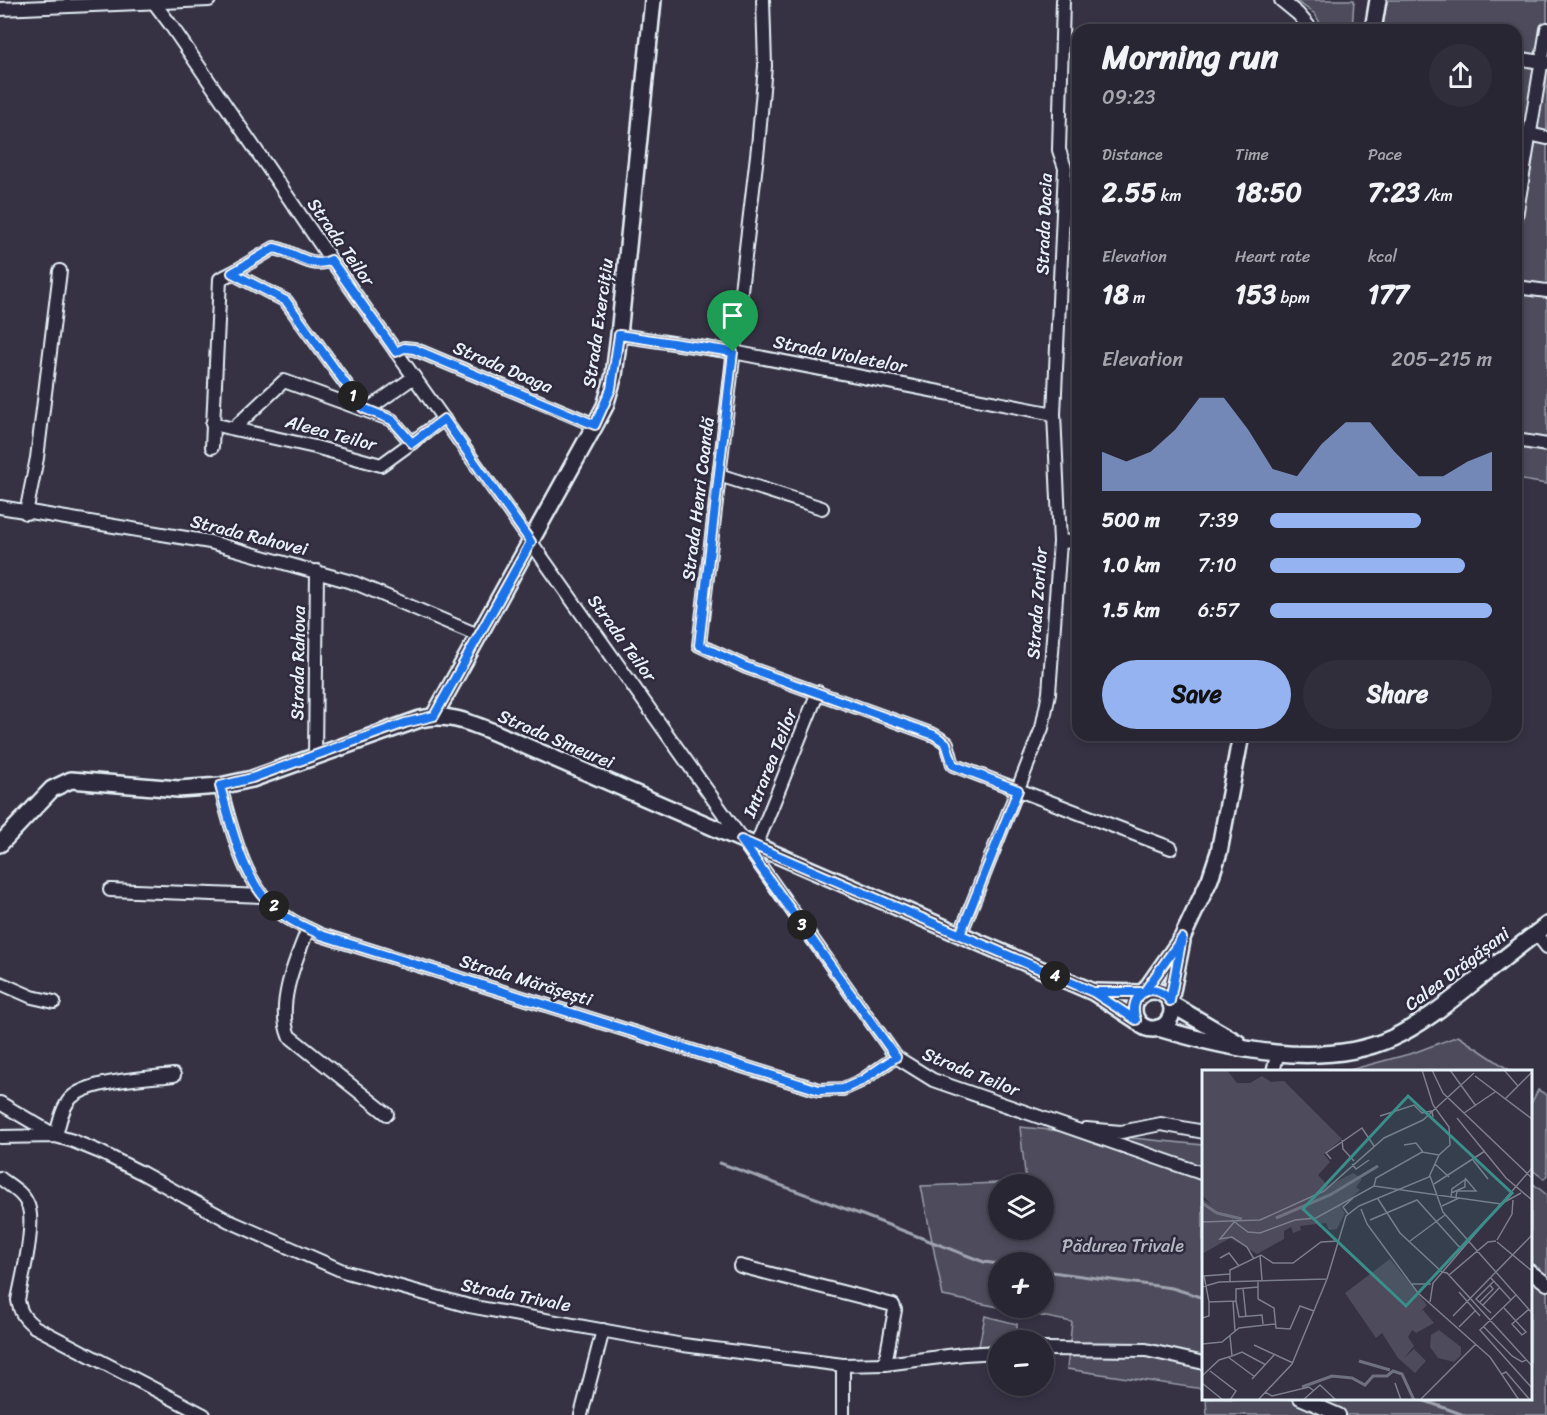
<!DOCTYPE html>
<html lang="en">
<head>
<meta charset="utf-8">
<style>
  :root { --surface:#282633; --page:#302e3b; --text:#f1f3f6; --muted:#a5a5ac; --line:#44434e; --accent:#95b2f1 }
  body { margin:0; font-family:Sriracha,sans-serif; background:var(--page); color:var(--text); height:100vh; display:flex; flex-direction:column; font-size:22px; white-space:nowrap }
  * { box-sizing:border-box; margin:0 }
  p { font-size:20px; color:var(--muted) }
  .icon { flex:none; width:33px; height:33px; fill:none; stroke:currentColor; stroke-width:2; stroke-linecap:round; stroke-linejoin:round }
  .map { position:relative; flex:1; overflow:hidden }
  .drawer { position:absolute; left:1072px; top:24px; width:450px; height:717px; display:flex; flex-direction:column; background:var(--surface); border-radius:18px; box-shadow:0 3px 9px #0003,0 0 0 2px var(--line) }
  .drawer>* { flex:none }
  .buttons { position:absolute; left:988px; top:1174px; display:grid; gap:12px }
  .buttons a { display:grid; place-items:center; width:66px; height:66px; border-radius:50%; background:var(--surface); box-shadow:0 3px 9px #0003,0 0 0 2px var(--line); font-size:30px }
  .pin { position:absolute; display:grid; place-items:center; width:51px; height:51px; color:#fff; margin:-62px -26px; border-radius:50% 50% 50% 0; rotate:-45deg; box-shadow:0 0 6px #0007 }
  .pin .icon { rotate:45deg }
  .km { position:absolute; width:30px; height:30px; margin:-15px; border-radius:50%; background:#222; color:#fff; font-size:16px; line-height:30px; text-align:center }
  .round { display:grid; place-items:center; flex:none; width:63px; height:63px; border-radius:32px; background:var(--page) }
  .summary { display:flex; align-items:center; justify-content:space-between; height:102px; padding:0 30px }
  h1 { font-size:33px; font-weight:700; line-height:45px }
  .figures { display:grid; grid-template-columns:repeat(3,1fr); gap:9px; height:102px; padding:6px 30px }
  .figures div { display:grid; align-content:center }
  .figures b { font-size:26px; font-weight:700 }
  .figures small { font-size:16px; font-weight:400 }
  .figures p { font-size:16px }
  .chart { height:168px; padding:12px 30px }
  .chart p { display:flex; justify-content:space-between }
  .chart svg { width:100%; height:108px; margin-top:6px; fill:var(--accent); opacity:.7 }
  .action { display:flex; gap:12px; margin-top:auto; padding:12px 30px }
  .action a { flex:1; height:69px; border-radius:36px; background:var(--accent); color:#111; font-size:24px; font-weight:700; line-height:69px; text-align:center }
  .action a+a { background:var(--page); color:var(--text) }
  ul { padding:0 30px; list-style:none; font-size:20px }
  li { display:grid; grid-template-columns:96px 72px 1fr; align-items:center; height:45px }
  li i { height:15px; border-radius:8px; background:var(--accent) }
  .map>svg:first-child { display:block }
</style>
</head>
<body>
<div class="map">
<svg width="1547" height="1415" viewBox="0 0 1547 1415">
  <rect width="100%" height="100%" fill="#363244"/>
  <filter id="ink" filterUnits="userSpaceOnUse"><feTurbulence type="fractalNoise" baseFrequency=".0167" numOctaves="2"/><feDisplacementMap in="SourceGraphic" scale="12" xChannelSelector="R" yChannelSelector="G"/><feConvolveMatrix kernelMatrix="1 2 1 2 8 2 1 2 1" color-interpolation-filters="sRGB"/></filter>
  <g filter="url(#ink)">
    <!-- green -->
    <g fill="#4d4b5c" stroke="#9a9eaa" stroke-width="1.5" fill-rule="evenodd">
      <polygon points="1295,0 1354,0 1352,30 1324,30 1315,14"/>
      <polygon points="1381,0 1547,0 1547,484 1517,479 1516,30 1376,30"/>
      <polygon points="1458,1036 1511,1071 1346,1071 1413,1053"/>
      <polygon points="1538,1090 1547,1095 1547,1175 1544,1179 1531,1169 1531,1104"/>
      <path d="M 1020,1127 L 1203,1145 L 1203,1389 L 1067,1369 L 1072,1322 L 1002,1308 L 1044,1308 L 1044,1263 L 999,1263 L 999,1307 L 943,1296 L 921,1186 L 1026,1182 ZM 999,1185 L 1044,1185 L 1044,1230 L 999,1230 Z"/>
      <polygon points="1531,1182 1547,1195 1547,1415 1207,1415 1206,1399 1530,1398"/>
      <polygon points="985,1316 1017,1324 1017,1341 999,1341 999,1345 979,1346"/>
    </g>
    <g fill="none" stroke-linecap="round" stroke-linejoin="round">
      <!-- stream -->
      <g stroke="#a0a4af" stroke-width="3">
        <polyline points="720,1163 865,1216 984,1262 999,1264"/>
        <polyline points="1044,1271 1172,1288 1204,1298"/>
        <polyline points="1417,1398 1464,1415"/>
      </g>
      <defs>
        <g id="minor">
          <polyline points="152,0 170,24 331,260 896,1057 933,1080 1204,1174"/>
          <polyline points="763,0 765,66 758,147 699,645 746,667 934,735 947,743 953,765 1171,848"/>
          <polyline points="1281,0 1298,14 1312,30"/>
          <polyline points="0,9 209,0"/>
          <polyline points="1516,58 1547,63"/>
          <polyline points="1516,131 1547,138"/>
          <polyline points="1516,217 1547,29"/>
          <path d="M 232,273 L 274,248 C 293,251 312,270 331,260"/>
          <polyline points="1516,287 1547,291"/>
          <polyline points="619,335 733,352 1054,414"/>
          <polyline points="396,352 404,348 414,349 595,425"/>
          <polyline points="212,424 315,447 381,465 444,419"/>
          <polyline points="234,428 284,381 392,420 412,443"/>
          <polyline points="1516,440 1547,445"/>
          <polyline points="212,447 220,279 232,273 286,301 363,408 370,408 414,377"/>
          <polyline points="719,475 822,508"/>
          <polyline points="0,507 210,542 355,583 478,635"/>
          <polyline points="26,513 37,458 60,271"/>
          <polyline points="1060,542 1078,541"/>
          <polyline points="315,756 317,571"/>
          <path d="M 220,786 C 233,832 244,892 288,918 C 298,925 310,929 321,935 L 819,1090 L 843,1089 L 861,1081 L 896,1057"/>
          <polyline points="756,846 818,692"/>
          <polyline points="110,890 263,896"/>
          <path d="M 308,929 C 296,959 276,1004 289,1036 L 387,1114"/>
          <polyline points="1536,933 1547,947"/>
          <polyline points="960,935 1042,728 1049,693 1060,542 1054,414 1065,168 1059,150 1063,0"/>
          <polyline points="0,983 32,997 54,1002"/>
          <polyline points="1273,1072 1278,1052"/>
          <path d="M 0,1103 L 56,1136 C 59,1124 62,1107 71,1098 C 88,1080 150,1078 174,1075"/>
          <polyline points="1086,1129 1121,1132 1161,1124 1204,1132"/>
          <polyline points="0,1137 56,1136 73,1141 100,1152 142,1173 229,1221 343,1271 469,1306 683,1345 843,1365 885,1364 964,1354 999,1352"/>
          <path d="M 0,1178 C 9,1185 22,1192 27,1203 C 37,1221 22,1278 18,1300 C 20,1313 25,1319 35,1327 L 204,1415"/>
          <polyline points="740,1266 893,1305 895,1310 885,1364"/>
          <polyline points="1530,1271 1547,1284"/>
          <polyline points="1044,1349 1146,1350 1204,1363"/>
          <polyline points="843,1365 843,1415"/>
          <polyline points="1300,1398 1339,1415"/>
          <polyline points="581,1415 603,1330"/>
        </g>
        <g id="major">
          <polyline points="1373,30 1378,0"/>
          <polyline points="434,716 595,425 605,406 614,375 619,335 653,0"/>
          <path d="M 0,844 L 52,789 L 71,780 L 178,789 L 220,786 L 252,779 L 420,719 C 446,713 466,721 491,731 L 1093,992 L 1136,1020"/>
          <circle cx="1153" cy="1010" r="19"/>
          <polyline points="1094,992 1142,993"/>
          <polyline points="1144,992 1182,938 1210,879 1219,852 1241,735"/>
          <polyline points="1170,1001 1182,941"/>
          <polyline points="1171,1004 1238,1043"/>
          <path d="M 1158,1028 C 1229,1049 1322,1070 1392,1038 C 1420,1025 1444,1006 1468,987 C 1494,966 1520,945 1547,925"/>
        </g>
      </defs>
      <!-- minor casing -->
      <use href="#minor" stroke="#e8f1f8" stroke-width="16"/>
      <!-- major casing -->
      <use href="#major" stroke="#e8f1f8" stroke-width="20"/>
      <!-- minor -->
      <use href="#minor" stroke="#2f2a3d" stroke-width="12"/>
      <!-- major -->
      <use href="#major" stroke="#2f2a3d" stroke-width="15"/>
    </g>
  </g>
  <g fill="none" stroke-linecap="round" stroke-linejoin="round" filter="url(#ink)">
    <defs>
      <path id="route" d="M 733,352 L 619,335 L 611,389 L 595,425 L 414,349 L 404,348 L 396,352 L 331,260 C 312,270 293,251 274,248 L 232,273 L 286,301 L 363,408 L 392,420 L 412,443 L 444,419 L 531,542 L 434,716 L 405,723 L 252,778 L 220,786 C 233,832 244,892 288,918 C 298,925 310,929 321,935 L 819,1090 L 843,1089 L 861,1081 L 896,1057 L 741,840 L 1093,992 L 1144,992 L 1182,938 L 1170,1001 C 1155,979 1126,994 1136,1020 L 1093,992 L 960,935 L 1018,790 L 953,765 L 946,743 L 934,735 L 746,667 L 699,645 L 733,352"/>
    </defs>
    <!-- route casing -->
    <use href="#route" stroke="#fff" stroke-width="12"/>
    <!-- route -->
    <use href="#route" stroke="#1a73e8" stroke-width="8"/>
  </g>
  <g text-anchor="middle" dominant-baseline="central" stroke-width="5" stroke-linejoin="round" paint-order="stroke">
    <!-- street labels -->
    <g font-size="18" fill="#e8f1f8" stroke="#2f2a3d">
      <text transform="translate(1044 224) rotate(-88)">Strada Dacia</text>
      <text transform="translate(341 242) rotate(55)">Strada Teilor</text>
      <text transform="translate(598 323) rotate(-82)">Strada Exercițiu</text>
      <text transform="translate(840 354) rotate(11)">Strada Violetelor</text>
      <text transform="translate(503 367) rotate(23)">Strada Doaga</text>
      <text transform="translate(331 433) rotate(15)">Aleea Teilor</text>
      <text transform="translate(698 499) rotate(-83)">Strada Henri Coandă</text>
      <text transform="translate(249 535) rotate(14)">Strada Rahovei</text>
      <text transform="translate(1037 603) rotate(-86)">Strada Zorilor</text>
      <text transform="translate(622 638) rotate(54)">Strada Teilor</text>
      <text transform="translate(298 663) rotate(-89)">Strada Rahova</text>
      <text transform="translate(556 739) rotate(23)">Strada Smeurei</text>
      <text transform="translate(770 763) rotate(-68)">Intrarea Teilor</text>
      <text transform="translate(1457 969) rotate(-37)">Calea Drăgășani</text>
      <text transform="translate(526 980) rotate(17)">Strada Mărășești</text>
      <text transform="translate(971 1072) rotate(22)">Strada Teilor</text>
      <text transform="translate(516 1295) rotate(11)">Strada Trivale</text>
    </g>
    <!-- park labels -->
    <g font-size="18" fill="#b2b7c1" stroke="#2f2a3d">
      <text x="1123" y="1246">Pădurea Trivale</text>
    </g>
  </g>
  <!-- overview -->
  <g transform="translate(1202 1070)">
    <rect width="330" height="330" fill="#363244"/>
    <path d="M 0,0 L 25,0 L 35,13 L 48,13 L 60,6 L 69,12 L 82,11 L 140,69 L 122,84 L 128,92 L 116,105 L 126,116 L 151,103 L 160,109 L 154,117 L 158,120 L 139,137 L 143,143 L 135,159 L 127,160 L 124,153 L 98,156 L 99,160 L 91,163 L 89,157 L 82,161 L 82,169 L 55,184 L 28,168 L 0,184 L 0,129 L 9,134 L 0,125 ZM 188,189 L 225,235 L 218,242 L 221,240 L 232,253 L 214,263 L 210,260 L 206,267 L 212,276 L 202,288 L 212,279 L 224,291 L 213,303 L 196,288 L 180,263 L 174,268 L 143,223 ZM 237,260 L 259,277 L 259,285 L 252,292 L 236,288 L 228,277 L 229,265 Z" fill="#4d4b5c"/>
    <path fill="none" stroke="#70717f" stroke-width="3" d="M 0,133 L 15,143 L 40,149M 74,148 L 128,125 L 176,96M 157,291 L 188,300M 100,317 L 130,306 L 150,308 L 163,315 L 171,306 L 185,306 L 191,301 L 200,304 L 212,330"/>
    <path fill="none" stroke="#7d7e8c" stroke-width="1.5" d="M 230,0 L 241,23 L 330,108M 248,0 L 274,36M 302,0 L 316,16M 273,6 L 330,49M 303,29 L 330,2M 234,38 L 272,3M 262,43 L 293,22M 178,46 L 212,35 L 220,43 L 230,41 L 231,47M 255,48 L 304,108 L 330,130M 140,70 L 141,79 L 152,91M 202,75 L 214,73 L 221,82M 129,89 L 124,83 L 160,58 L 172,76M 271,90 L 286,109M 150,94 L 154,99 L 167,90M 233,94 L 247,107M 228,106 L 241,142 L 330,243M 232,114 L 283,81M 172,116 L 174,108 L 220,82 L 237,85M 249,123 L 263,117 L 263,111M 249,127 L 250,119 L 264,109M 254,127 L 255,121 L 274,121 L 263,108M 176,129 L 198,163 L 240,202 L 245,203 L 330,296M 240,136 L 257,128M 159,139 L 165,154 L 216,223 L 288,287M 146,144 L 141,137 L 151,128M 30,150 L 46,162 L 58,163 L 93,150 L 114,148 L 172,116 L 299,134 L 319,123M 168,150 L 215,130 L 260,180M 33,151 L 18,169 L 30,167 L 45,177 L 52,189M 0,152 L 58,150 L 122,121 L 182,68 L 221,50 L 234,38M 295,170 L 310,144 L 311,130M 208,171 L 243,145M 295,172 L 330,201M 58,185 L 60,210M 18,188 L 27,183 L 37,196M 28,204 L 2,206 L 7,232 L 34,231 L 34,219 L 56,217M 247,205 L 286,172 L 294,171M 288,207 L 309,230M 56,210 L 56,229M 28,212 L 28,200 L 59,185 L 71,193 L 91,193 L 119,172 L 137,171M 210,214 L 229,214M 0,217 L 17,212 L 125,209 L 144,146 L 157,136 L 227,107 L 237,85 L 248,75 L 247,57 L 231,35 L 220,0M 41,218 L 44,247M 257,222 L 278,246M 314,225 L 278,260 L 330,318M 56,229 L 72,238 L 74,258 L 88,259 L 98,236 L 112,241M 34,231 L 37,247 L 60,245 L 61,254M 31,232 L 33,261M 228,232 L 231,213 L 330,98M 278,232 L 291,219 L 288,215M 281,235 L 298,217M 302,238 L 324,262 L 320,265M 289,243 L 274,229 L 292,211M 251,246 L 330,165M 0,248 L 7,246 L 7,232M 257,257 L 273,241M 282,257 L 310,286 L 320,292 L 324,290M 320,265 L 310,254 L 327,239M 0,274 L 20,272 L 37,258 L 73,254M 52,275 L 91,293M 30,286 L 40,282 L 64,295M 26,287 L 53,307M 288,287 L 317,330M 8,301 L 34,321 L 28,330M 300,304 L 304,302 L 328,330M 0,306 L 17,290 L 30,286 L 28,266M 50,309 L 73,284M 0,313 L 21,330M 193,313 L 199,330M 63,322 L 70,326 L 107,317 L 112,321M 56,330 L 90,294 L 125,209M 101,330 L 118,315 L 134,330M 218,330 L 274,274"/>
    <path fill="#3a8f8a" fill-opacity="0.15" stroke="#3a8f8a" stroke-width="3" d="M 206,26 L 310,123 L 204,236 L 101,139 Z"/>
    <rect width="330" height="330" fill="none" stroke="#e8f1f8" stroke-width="3"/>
  </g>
</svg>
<div class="buttons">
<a><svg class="icon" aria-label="layers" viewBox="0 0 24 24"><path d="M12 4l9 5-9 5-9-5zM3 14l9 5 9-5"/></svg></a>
<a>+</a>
<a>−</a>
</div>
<div class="pin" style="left:733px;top:352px;background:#1e9e55"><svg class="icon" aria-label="arrive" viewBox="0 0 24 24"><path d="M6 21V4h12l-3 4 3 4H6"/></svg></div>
<b class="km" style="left:353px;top:396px">1</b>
<b class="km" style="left:274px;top:906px">2</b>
<b class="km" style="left:802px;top:925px">3</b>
<b class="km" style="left:1055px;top:976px">4</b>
<section class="drawer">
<div class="summary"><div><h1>Morning run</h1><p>09:23</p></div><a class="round"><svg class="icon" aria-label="share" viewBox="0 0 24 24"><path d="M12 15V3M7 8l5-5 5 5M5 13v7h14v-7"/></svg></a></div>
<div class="figures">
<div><p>Distance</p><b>2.55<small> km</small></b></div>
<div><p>Time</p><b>18:50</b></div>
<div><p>Pace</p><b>7:23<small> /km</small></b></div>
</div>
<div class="figures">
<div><p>Elevation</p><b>18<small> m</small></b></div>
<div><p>Heart rate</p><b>153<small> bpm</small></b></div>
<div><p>kcal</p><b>177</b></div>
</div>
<div class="chart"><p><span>Elevation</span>205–215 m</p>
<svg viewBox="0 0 160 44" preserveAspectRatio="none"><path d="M0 44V28L10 32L20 28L30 19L40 6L50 6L60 19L70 35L80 38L90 25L100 16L110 16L120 28L130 38L140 38L150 32L160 28V44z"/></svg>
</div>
<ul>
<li><b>500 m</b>7:39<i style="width:68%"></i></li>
<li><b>1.0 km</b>7:10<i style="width:88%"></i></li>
<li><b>1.5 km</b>6:57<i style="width:100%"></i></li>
</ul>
<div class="action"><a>Save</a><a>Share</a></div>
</section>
</div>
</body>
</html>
